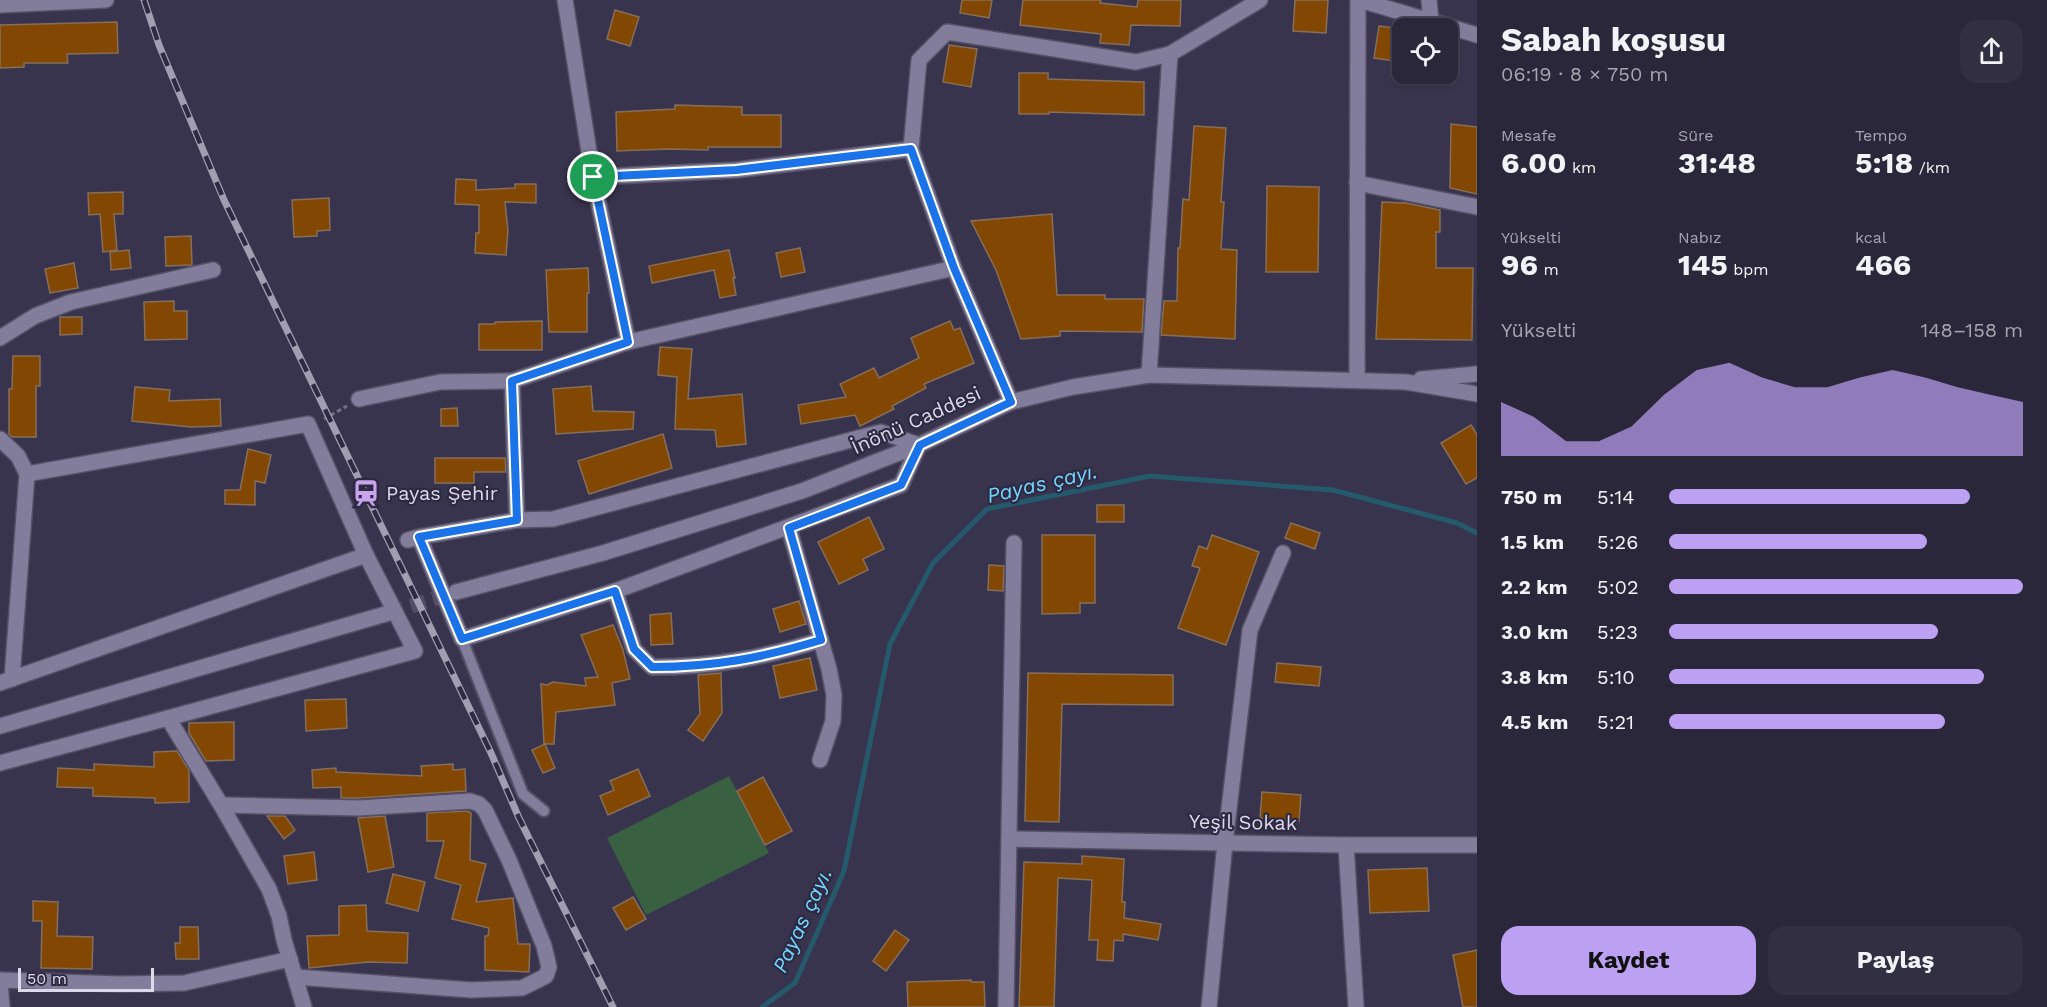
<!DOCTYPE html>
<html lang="tr">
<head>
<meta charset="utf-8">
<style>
  :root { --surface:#2a273a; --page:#322f42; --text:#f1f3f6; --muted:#a5a5af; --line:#464454; --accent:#bca0f2 }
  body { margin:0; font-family:"Work Sans",sans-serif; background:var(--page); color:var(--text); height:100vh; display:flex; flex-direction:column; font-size:22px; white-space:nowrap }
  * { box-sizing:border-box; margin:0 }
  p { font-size:20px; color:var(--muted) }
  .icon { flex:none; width:33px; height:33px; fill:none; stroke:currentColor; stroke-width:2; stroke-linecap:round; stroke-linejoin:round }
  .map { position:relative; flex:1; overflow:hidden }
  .panel { display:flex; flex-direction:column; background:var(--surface); width:570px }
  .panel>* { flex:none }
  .tools { position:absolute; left:1392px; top:18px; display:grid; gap:12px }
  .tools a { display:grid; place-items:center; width:66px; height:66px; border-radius:12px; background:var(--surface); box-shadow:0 2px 4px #0004,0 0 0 2px var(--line); font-size:30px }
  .scale { position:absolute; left:18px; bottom:15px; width:136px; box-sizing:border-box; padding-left:6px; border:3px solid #dcdaea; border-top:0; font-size:16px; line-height:21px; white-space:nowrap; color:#dcdaea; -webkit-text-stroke:4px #2e2a43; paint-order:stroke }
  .pin { position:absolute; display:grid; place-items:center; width:51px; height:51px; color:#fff; margin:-26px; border:3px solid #fff; border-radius:50%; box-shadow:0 2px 6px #0007 }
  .round { display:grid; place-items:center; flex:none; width:63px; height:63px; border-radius:18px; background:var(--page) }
  .head { display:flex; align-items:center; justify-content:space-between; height:102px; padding:0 24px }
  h1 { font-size:33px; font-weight:700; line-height:45px }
  .metrics { display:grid; grid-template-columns:repeat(3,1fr); gap:9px; height:102px; padding:6px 24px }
  .metrics div { display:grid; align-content:center }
  .metrics b { font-size:30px; font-weight:700 }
  .metrics small { font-size:16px; font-weight:400 }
  .metrics p { font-size:16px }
  .chart { height:168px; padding:12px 24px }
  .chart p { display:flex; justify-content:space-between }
  .chart svg { width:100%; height:108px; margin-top:6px; fill:var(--accent); opacity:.7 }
  .primary-button { display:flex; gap:12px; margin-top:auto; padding:12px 24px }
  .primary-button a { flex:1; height:69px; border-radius:18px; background:var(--accent); color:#111; font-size:24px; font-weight:700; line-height:69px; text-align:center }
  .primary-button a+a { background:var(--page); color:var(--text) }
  ul { padding:0 24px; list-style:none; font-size:20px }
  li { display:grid; grid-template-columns:96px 72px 1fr; align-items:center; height:45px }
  li i { height:15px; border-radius:8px; background:var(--accent) }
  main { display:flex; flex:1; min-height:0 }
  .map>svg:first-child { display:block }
</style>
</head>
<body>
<main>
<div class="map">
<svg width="1477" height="1007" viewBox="0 0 1477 1007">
  <rect width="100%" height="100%" fill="#38344d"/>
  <!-- green -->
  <polygon fill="#396041" points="729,776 769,853 646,915 607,838"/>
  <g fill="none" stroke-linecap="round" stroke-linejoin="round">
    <!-- stream -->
    <polyline stroke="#25596c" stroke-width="5" points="762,1007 795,983 844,871 890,644 933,563 987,509 1150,476 1333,490 1457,523 1477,533"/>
  </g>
  <!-- building -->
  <g fill="#824803" stroke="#876e59" stroke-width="1.5">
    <polygon points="962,0 992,0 989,18 960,13"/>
    <polygon points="1023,0 1101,0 1100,3 1137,7 1138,0 1181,0 1180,26 1131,25 1129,45 1100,43 1101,34 1020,25"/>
    <polygon points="1295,0 1328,0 1326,33 1293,31"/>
    <polygon points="615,10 639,17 630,46 607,39"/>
    <polygon points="117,22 118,53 67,54 68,63 24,63 24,67 0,68 0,25"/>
    <polygon points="1379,26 1402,29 1402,62 1374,58"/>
    <polygon points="949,45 977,49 971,87 943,82"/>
    <polygon points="1019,73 1048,73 1048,79 1144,82 1144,115 1049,112 1049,114 1019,114"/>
    <polygon points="675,105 742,107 742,115 781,115 781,147 708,147 708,150 668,149 617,151 616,112 675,109"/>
    <polygon points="1451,124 1477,127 1477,194 1450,188"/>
    <polygon points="1194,126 1226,128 1221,202 1224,202 1221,249 1237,250 1235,339 1161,335 1164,301 1177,301 1178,248 1180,248 1183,199 1189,200"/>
    <polygon points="456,179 476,180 476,190 515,188 515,184 536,184 536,203 505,202 508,231 506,255 475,253 476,233 479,233 479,205 455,204"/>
    <polygon points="1267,186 1319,187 1318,272 1266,272"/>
    <polygon points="123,192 123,214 114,214 117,250 103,252 100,214 89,215 88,193"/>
    <polygon points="329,198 330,230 317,231 317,236 294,237 292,200"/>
    <polygon points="1382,202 1406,203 1440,210 1440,232 1436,232 1436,268 1473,268 1472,340 1376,339"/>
    <polygon points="1052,214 1057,295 1105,295 1105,299 1144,299 1142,332 1060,331 1060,336 1021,339 996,270 971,221"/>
    <polygon points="191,236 192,265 166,266 165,237"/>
    <polygon points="800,248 805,272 781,277 776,253"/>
    <polygon points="129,250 131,268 111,270 110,252"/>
    <polygon points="729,250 735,278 733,278 736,295 720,298 714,270 652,283 649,266"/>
    <polygon points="74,263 78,288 50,293 45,269"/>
    <polygon points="588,268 589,293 587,293 587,332 549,332 546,270"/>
    <polygon points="174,301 174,311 187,311 187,339 145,340 144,302"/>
    <polygon points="60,317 82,317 82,334 60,335"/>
    <polygon points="542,321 542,350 479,350 479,324 495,324 495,322"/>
    <polygon points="950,321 954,330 960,328 974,363 924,384 926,388 892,406 894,409 860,426 855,415 801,424 798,405 846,397 840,384 874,368 879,378 919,358 911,338"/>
    <polygon points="660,347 692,349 688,399 742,394 746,444 717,447 715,430 675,429 677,377 658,375"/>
    <polygon points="13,356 40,356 40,386 36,386 36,437 12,437 9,434 9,389 12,389"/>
    <polygon points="591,386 593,411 634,412 633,429 556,434 553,389"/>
    <polygon points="135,387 170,390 169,401 220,399 221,426 191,427 132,421"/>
    <polygon points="457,408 458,426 441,426 441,409"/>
    <polygon points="1471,425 1477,435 1477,478 1466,484 1441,443"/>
    <polygon points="663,434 672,468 589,494 578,461"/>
    <polygon points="248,449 271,455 265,483 255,481 255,505 225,504 225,490 240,490"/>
    <polygon points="435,458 505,458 506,472 474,472 474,483 435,483"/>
    <rect x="1097" y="505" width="27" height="17"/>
    <polygon points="869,517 884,549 863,559 868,570 839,584 818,542"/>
    <polygon points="1291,523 1320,533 1315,549 1285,538"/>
    <polygon points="1042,535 1095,535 1095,603 1080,603 1080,613 1042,614"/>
    <polygon points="1212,535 1259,552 1226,645 1178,628 1200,568 1192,566 1199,546 1207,549"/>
    <polygon points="989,565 1004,566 1003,591 988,590"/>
    <polygon points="799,601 806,624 780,632 773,609"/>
    <polygon points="671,613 673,644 651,645 650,615"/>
    <polygon points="613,625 623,650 630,679 612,683 615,705 556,712 554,744 544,744 541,684 547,685 553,682 586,686 585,678 598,677 581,635"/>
    <polygon points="810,658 817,690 780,698 773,666"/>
    <polygon points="1277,663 1321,667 1319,686 1275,682"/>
    <polygon points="721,673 722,713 703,741 688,730 700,714 698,675"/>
    <polygon points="1028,673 1173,675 1173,705 1062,704 1059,822 1025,821"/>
    <polygon points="346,699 347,728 306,731 305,700"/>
    <polygon points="234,722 234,760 206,761 189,733 189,723"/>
    <polygon points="545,744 555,768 543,773 532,750"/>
    <polygon points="177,751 189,770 189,802 155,803 155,798 93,796 93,788 57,787 58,768 94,770 94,764 154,767 154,752"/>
    <polygon points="453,764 453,770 465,769 466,791 359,798 341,798 341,787 313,788 312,770 336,768 336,772 422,776 421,766"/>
    <polygon points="638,769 650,796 608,815 600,796 614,790 610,781"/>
    <polygon points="763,777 792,831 765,845 737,791"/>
    <polygon points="1262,792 1301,795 1299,821 1260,818"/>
    <polygon points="467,811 471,813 470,860 486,864 476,902 513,898 518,944 530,944 529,972 485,970 485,936 488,936 489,928 452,919 461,885 435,878 444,841 427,841 427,813"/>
    <polygon points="267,816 285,816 295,830 284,839"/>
    <polygon points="385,816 394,867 368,872 358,818"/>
    <polygon points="314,852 317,880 288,884 284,856"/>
    <polygon points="1082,856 1124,859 1122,902 1125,902 1124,918 1161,924 1158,940 1123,934 1123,941 1114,940 1113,961 1097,960 1098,940 1089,940 1092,880 1058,878 1054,1007 1019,1007 1024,862 1082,864"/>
    <polygon points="1427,868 1429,911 1370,913 1368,870"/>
    <polygon points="393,874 425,882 418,911 386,903"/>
    <polygon points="633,897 646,919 626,930 613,908"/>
    <polygon points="33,901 58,902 57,936 93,937 92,969 41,968 42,921 33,921"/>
    <polygon points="366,905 367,931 408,933 407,963 368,962 309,968 307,936 339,935 339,906"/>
    <polygon points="180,927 198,927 199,959 176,959 175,943 180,943"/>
    <polygon points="895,930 909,940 886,971 873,961"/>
    <polygon points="1477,950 1477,1007 1463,1007 1453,955"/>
    <polygon points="971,980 971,982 984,982 985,1007 908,1007 907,982"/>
  </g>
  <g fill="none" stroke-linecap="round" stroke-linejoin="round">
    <!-- secondary-tunnel -->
    <polyline stroke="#514d65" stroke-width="15" stroke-dasharray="15 8" stroke-linecap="butt" points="389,613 456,592"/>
    <defs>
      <polyline id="lane" points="462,639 523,794 544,811"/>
      <g id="street">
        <polyline points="565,0 593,177 628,342 954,268"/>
        <polyline points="1360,0 1477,35"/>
        <polyline points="1429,0 1431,22"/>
        <polyline points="0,5 106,0"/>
        <polyline points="593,177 736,170 911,149"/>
        <polyline points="1357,183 1477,207"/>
        <polyline points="0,338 35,316 71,302 213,270"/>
        <polyline points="1149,375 1170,54"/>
        <polyline points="1357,379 1358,0"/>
        <polyline points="359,399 440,382 512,381"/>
        <polyline points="1011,402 954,268 911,149 919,60 947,32 1136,62 1170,54 1260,0"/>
        <polyline points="0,439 18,456 27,474 12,679"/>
        <polyline points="517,520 512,381 628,342"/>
        <polyline points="789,528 829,669 834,695 833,721 820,760"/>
        <polyline points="408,540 419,537 517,520 553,519 881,432 919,445 901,485 615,591 462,639 419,537"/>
        <path d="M 615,591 L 634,649 L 652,667 C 714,667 762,658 821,640"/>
        <polyline points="0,683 366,555 308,424 27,474"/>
        <polyline points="168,718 415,651 366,555"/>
        <polyline points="0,763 168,718 221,805 269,889 279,916 284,940 304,1007"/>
        <polyline points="221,805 359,808 470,801 479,804 485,810 509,860 544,946 549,967 546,976 522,988 471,990 296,977"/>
        <polyline points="1009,839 1346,845 1477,845"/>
        <polyline points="1346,845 1356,1007"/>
        <polyline points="0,980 120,984 184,983 290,959"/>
        <polyline points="0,982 2,1007"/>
        <polyline points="1006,1007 1014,543"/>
        <polyline points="1209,1007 1225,843 1250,630 1283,553"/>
      </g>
      <g id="secondary">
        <polyline points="1421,379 1477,374"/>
        <polyline points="456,592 603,553 802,491 919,445 1011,402 1073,387 1149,375 1406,382 1477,394"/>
        <polyline points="0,726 389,613"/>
      </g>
    </defs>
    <!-- lane casing -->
    <use href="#lane" stroke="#555066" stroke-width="14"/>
    <!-- street casing -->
    <use href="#street" stroke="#555066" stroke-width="18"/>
    <!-- secondary casing -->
    <use href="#secondary" stroke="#555066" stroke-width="18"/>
    <!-- path -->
    <polyline stroke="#737086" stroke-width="3" stroke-dasharray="4.5 3" stroke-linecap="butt" points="324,419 347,406"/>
    <!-- lane -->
    <use href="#lane" stroke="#817d9b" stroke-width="10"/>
    <!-- street -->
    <use href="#street" stroke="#817d9b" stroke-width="15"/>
    <!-- secondary -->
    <use href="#secondary" stroke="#817d9b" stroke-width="15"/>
    <defs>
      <polyline id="rail" points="144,0 159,45 224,200 491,753 519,818 613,1007"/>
    </defs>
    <!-- rail casing -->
    <use href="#rail" stroke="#a19eb2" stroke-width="7"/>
    <!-- rail -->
    <use href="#rail" stroke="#2e2a43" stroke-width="4.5" stroke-dasharray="14" stroke-linecap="butt"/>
  </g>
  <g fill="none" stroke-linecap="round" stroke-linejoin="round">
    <defs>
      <path id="route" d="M 911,149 L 954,268 L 1011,402 L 920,445 L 901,485 L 789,528 L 821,640 C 761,658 715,667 652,667 L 634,649 L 615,591 L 462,639 L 419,537 L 517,520 L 512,381 L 628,342 L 593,177 L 736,170 Z"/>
    </defs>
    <!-- route casing -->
    <use href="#route" stroke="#fff" stroke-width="12"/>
    <!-- route -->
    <use href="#route" stroke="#1a73e8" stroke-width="8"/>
  </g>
  <!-- icons -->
  <defs>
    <symbol id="station-bare" viewBox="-9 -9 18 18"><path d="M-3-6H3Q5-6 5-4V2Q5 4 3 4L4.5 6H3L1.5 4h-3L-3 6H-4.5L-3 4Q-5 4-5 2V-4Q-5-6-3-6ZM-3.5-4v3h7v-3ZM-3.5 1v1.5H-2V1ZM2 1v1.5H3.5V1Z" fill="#c9a5ee" stroke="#2e2a43" stroke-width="2.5" paint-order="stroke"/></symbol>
  </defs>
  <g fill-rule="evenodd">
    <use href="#station-bare" x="347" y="474" width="38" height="38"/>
  </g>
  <g text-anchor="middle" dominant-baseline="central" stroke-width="4.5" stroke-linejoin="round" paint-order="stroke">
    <!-- street labels -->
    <g font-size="20" fill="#dcdaea" stroke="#2e2a43">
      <text transform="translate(916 420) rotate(-24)">İnönü Caddesi</text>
      <text transform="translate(1243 822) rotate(1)">Yeşil Sokak</text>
    </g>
    <!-- poi labels -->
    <g font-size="20" fill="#dcdaea" stroke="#2e2a43" text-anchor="start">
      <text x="386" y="493">Payas Şehi̇r</text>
    </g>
    <!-- water labels -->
    <g font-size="21" font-style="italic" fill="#72d7fd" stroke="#2e2a43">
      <text transform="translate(1042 483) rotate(-13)">Payas çayı.</text>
      <text transform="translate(802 920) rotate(-65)">Payas çayı.</text>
    </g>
  </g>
</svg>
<div class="tools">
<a><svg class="icon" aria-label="locate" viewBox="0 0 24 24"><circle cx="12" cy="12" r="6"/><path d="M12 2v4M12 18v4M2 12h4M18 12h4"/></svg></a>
</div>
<div class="scale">50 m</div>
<div class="pin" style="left:593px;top:177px;background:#1e9e55"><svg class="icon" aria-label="arrive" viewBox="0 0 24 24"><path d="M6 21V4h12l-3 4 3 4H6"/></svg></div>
</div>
<section class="panel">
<div class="head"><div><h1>Sabah koşusu</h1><p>06:19 · 8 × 750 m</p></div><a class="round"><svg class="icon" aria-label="share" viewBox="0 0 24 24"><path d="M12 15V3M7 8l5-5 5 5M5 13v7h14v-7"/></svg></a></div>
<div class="metrics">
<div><p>Mesafe</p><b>6.00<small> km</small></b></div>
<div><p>Süre</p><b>31:48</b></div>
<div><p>Tempo</p><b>5:18<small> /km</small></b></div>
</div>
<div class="metrics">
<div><p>Yükselti</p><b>96<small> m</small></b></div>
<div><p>Nabız</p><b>145<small> bpm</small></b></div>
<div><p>kcal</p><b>466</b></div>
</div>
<div class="chart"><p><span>Yükselti</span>148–158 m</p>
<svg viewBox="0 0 160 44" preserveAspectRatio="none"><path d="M0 44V22L10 28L20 38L30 38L40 32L50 19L60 9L70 6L80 12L90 16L100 16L110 12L120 9L130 12L140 16L150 19L160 22V44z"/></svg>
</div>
<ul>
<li><b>750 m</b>5:14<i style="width:85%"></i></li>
<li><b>1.5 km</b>5:26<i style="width:73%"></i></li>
<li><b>2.2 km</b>5:02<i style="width:100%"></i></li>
<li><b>3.0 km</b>5:23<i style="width:76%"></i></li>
<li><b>3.8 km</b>5:10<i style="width:89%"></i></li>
<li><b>4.5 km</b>5:21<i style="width:78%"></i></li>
</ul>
<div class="primary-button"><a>Kaydet</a><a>Paylaş</a></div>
</section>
</main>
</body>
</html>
